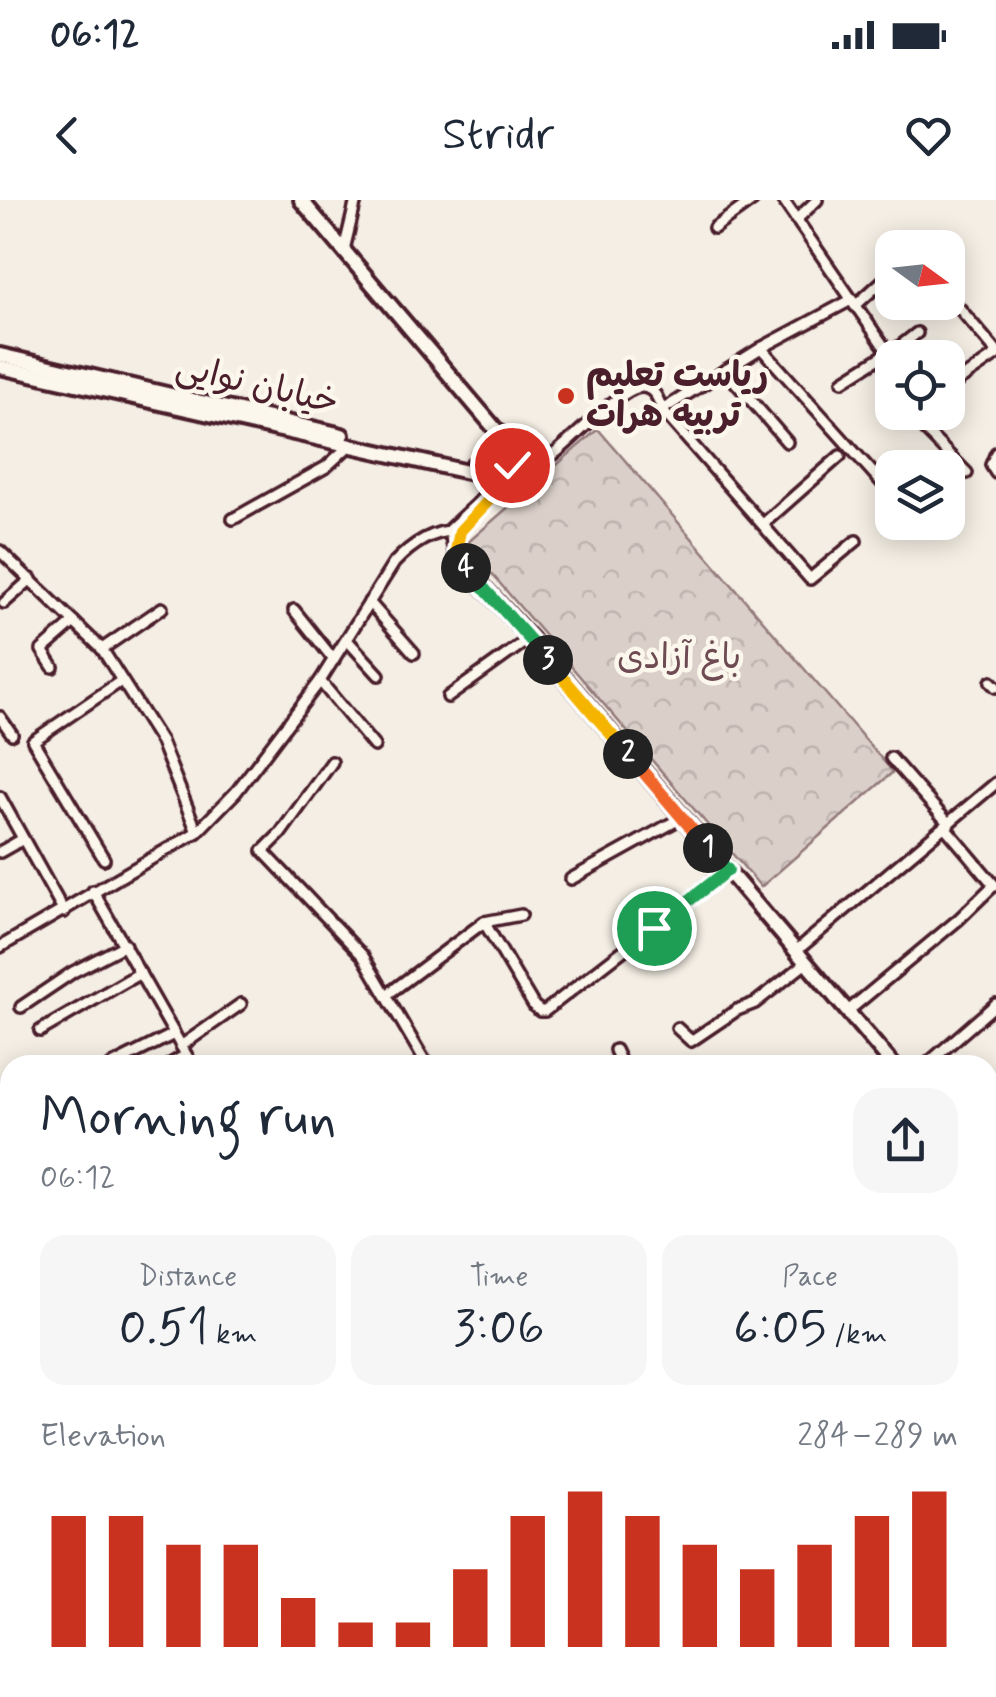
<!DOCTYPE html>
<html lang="en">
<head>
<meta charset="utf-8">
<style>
  :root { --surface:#fff; --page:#f6f6f7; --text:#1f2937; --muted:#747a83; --accent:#c8321e }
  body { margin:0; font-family:Mynerve,"Playpen Sans Arabic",sans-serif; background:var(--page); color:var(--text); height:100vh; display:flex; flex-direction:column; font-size:38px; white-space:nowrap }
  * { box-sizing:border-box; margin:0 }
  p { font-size:32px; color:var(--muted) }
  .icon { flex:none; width:55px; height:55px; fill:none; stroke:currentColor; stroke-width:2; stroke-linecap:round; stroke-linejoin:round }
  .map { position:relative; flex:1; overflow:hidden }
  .details { position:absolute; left:0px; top:855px; width:998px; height:642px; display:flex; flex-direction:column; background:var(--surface); border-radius:30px 30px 0 0; box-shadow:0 5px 25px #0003 }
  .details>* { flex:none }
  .needle { width:65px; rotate:105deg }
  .buttons { position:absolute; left:875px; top:30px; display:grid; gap:20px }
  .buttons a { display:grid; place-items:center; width:90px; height:90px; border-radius:20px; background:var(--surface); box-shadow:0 5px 25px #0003; font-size:50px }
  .pin { position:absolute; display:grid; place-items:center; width:85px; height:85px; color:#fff; margin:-42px; border:5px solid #fff; border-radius:50%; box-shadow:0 2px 10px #0007 }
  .km { position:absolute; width:50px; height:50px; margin:-25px; border-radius:50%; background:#222; color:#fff; font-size:28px; line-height:50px; text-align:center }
  .round { display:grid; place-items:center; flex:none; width:105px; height:105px; border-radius:30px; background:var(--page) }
  .headline { display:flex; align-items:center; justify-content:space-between; height:170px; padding:0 40px }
  h1 { font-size:55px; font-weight:600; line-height:75px }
  .stats { display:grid; grid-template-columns:repeat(3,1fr); gap:15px; height:170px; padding:10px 40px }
  .stats div { display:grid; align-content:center; border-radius:25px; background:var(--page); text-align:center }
  .stats b { font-size:50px; font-weight:600 }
  .stats small { font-size:28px; font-weight:400 }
  .stats p { font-size:28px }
  .chart { height:280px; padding:20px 40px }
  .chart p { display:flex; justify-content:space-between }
  .chart svg { width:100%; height:180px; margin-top:10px; stroke:var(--accent); stroke-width:6 }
  .status { display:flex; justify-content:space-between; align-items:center; height:70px; padding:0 50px; background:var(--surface); direction:ltr }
  .status svg { height:28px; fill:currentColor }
  header { display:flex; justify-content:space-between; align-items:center; height:130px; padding:0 40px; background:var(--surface); font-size:45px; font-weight:600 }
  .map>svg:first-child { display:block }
</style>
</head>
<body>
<div class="status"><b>06:12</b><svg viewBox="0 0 49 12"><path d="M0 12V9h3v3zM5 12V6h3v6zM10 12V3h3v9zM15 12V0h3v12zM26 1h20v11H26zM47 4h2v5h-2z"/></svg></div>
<header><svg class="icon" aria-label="back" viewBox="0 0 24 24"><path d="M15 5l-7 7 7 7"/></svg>Stridr<svg class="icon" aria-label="heart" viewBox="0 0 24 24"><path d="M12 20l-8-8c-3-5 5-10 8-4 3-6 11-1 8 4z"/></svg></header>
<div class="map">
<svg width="996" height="1497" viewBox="0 0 996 1497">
  <defs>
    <pattern id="cemetery-stones" width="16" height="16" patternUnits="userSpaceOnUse" patternTransform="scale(2.5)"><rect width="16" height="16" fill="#dbd0c9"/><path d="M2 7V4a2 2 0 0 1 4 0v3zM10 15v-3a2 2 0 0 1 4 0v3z" fill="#bdb2ad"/></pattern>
    <pattern id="park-crowns" width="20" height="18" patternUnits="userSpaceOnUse" patternTransform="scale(2.5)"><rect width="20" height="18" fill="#dbd0c9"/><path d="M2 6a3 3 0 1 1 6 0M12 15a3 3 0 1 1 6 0" fill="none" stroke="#bdb2ad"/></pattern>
  </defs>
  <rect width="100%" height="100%" fill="#f4eee4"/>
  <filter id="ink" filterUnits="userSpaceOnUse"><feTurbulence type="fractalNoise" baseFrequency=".01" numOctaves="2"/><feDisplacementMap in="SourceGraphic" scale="20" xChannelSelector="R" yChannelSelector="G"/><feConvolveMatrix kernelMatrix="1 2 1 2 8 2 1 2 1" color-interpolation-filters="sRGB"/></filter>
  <g filter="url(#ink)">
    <!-- cemetery -->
    <polygon fill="url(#cemetery-stones)" stroke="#92787a" stroke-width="2.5" points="69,1488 162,1488 164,1493 160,1497 63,1497"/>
    <!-- park -->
    <polygon fill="url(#park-crowns)" stroke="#92787a" stroke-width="2.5" points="598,229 893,572 761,687 466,344"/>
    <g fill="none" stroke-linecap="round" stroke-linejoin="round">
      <!-- canal -->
      <g stroke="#baa7a5" stroke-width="9">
        <polyline points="988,929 996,919"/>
        <polyline points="0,1246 10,1241"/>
      </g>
      <defs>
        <g id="street">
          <polyline points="783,0 892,158"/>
          <polyline points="796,20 817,0"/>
          <polyline points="714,28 753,0"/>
          <polyline points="344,50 356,0"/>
          <polyline points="948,95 996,151"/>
          <polyline points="855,106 888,76"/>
          <polyline points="761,148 892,294"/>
          <polyline points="890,154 917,133"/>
          <polyline points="725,170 787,242"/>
          <polyline points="843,181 889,152"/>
          <polyline points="948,188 996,155"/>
          <polyline points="662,210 810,379 856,341"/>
          <polyline points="911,216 967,273"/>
          <polyline points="996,253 991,265 996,273"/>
          <path d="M 519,275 C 531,268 543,261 554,254 C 572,241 623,185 643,187 C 655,188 659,201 662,210 L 761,148 L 851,100"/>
          <polyline points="233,319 326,267 350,245"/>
          <polyline points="763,324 840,256"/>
          <polyline points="0,351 102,449 161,542 197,632"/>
          <polyline points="369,402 414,453"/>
          <polyline points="4,403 31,379"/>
          <polyline points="294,410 334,460"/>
          <polyline points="348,441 379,475"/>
          <polyline points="102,449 162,408"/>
          <polyline points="53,467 42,450 74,422"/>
          <polyline points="320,481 374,546"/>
          <polyline points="991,482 996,487"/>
          <polyline points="448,497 530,438"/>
          <polyline points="0,517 12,534"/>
          <polyline points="891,558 949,624"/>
          <polyline points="332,562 280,634 263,651 363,756 427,865"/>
          <polyline points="0,597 64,712"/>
          <polyline points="945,627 995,686"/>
          <polyline points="0,652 23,639"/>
          <polyline points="104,659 33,541 121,481"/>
          <polyline points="571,679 683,617"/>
          <polyline points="93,691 192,865"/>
          <polyline points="484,722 534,806 540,811 545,811 727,670"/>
          <path d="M 0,747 L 197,632 L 236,592 L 320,481 L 394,363 C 411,345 435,328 460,331"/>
          <polyline points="796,751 996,583"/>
          <polyline points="388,794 484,722 521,715"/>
          <polyline points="21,807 73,772 125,745"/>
          <polyline points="848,811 959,719 994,685"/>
          <polyline points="677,828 691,841 737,810 755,803 806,763"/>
          <polyline points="40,831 140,773"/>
          <polyline points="181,846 241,804"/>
          <polyline points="615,850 622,865"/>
          <polyline points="112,865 174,834"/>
          <polyline points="169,865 186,855"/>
          <polyline points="926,865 996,804"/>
          <polyline points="988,890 996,882"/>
          <polyline points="0,1104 10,1124"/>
          <polyline points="988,1148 996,1141"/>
          <polyline points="988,1151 996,1161"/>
          <polyline points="988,1241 996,1240"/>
          <polyline points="988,1294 996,1293"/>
          <polyline points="0,1343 10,1338"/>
          <polyline points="0,1450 10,1444"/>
          <polyline points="237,1488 241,1497"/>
          <polyline points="266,1488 313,1497"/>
          <polyline points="642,1488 648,1497"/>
          <polyline points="748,1488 754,1497"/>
          <polyline points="847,1488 852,1497"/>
          <polyline points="950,1488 955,1497"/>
          <polyline points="166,1497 179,1488"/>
          <polyline points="501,1497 504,1488"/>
          <polyline points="599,1497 602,1488"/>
        </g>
        <g id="secondary">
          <polyline points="301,0 514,251 516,267"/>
          <polyline points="0,155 342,235"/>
          <polyline points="0,167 499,279 480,303 451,330 456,351 465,367 530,438 893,865"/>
          <polyline points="474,264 501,268"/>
          <circle cx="509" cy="275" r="10"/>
          <polyline points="988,978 996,988"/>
          <polyline points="0,1236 10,1231"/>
        </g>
        <g id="highway">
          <polyline points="0,1175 10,1178"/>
          <polyline points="0,1189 10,1191"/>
          <polyline points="988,1406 996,1408"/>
          <polyline points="988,1419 996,1421"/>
        </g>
      </defs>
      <!-- street casing -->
      <use href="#street" stroke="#4a1f2b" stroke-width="16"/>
      <!-- secondary casing -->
      <use href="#secondary" stroke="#4a1f2b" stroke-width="20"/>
      <!-- highway casing -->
      <use href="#highway" stroke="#4a1f2b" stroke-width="25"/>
      <!-- street -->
      <use href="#street" stroke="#fbf7ec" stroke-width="9"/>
      <!-- secondary -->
      <use href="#secondary" stroke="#fbf7ec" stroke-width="12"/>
      <!-- highway -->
      <use href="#highway" stroke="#fbf7ec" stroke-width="18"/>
    </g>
  </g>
  <g fill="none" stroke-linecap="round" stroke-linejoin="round" filter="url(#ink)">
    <defs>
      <polyline id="split-1" points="654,728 728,670 708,648"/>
      <polyline id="split-2" points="628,554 708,648"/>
      <polyline id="split-3" points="548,460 628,554"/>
      <polyline id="split-4" points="466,368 548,460"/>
      <polyline id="split-5" points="466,368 456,351 460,331 504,284 498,276 501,268 512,265"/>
    </defs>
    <!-- split-1 casing -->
    <use href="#split-1" stroke="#fff" stroke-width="20"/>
    <!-- split-2 casing -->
    <use href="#split-2" stroke="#fff" stroke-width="20"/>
    <!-- split-3 casing -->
    <use href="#split-3" stroke="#fff" stroke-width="20"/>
    <!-- split-4 casing -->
    <use href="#split-4" stroke="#fff" stroke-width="20"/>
    <!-- split-5 casing -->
    <use href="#split-5" stroke="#fff" stroke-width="20"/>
    <!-- split-1 -->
    <use href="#split-1" stroke="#22a559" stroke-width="12"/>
    <!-- split-2 -->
    <use href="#split-2" stroke="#f0652b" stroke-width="12"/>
    <!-- split-3 -->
    <use href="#split-3" stroke="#f5b400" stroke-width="12"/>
    <!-- split-4 -->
    <use href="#split-4" stroke="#22a559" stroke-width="12"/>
    <!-- split-5 -->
    <use href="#split-5" stroke="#f5b400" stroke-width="12"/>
  </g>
  <!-- markers -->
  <circle fill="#c8321e" stroke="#fbf7ec" stroke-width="4" cx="566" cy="196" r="10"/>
  <g text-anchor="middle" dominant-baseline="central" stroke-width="9" stroke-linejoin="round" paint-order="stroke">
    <!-- poi labels -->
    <g font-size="35" font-weight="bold" fill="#4a1f2b" stroke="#fbf7ec" text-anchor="start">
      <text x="586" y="176">ریاست تعلیم<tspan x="586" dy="40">تربیه هرات</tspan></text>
    </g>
    <!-- street labels -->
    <g font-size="35" fill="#4a1f2b" stroke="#fbf7ec">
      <text transform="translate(257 185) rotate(13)">خیابان نوایی</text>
    </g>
    <!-- park labels -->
    <g font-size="35" fill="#6e4b52" stroke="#fbf7ec">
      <text x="679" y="458">باغ آزادی</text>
    </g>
  </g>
</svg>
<div class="buttons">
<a><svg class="needle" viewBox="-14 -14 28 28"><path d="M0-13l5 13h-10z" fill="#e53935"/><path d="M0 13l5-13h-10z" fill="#747a83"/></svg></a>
<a><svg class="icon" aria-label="locate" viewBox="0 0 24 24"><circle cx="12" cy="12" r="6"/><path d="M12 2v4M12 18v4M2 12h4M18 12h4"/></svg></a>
<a><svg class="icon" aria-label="layers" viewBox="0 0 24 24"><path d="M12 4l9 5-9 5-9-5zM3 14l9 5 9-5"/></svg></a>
</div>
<div class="pin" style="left:654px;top:728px;background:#1e9e55"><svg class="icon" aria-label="arrive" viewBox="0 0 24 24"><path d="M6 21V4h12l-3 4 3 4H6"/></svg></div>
<div class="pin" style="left:512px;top:265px;background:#d93025"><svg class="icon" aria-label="check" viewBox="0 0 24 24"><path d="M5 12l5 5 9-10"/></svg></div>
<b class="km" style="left:708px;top:648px">1</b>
<b class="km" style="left:628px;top:554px">2</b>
<b class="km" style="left:548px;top:460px">3</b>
<b class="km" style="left:466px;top:368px">4</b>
<section class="details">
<div class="headline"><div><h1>Morning run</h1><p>06:12</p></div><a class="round"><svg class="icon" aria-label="share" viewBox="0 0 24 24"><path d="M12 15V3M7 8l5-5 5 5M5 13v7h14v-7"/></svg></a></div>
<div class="stats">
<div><p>Distance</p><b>0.51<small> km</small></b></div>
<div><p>Time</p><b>3:06</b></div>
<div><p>Pace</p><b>6:05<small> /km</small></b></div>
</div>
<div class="chart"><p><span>Elevation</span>284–289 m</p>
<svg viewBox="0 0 160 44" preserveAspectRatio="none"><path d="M5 44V12M15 44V12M25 44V19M35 44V19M45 44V32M55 44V38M65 44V38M75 44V25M85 44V12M95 44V6M105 44V12M115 44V19M125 44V25M135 44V19M145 44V12M155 44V6"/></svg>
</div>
</section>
</div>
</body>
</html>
